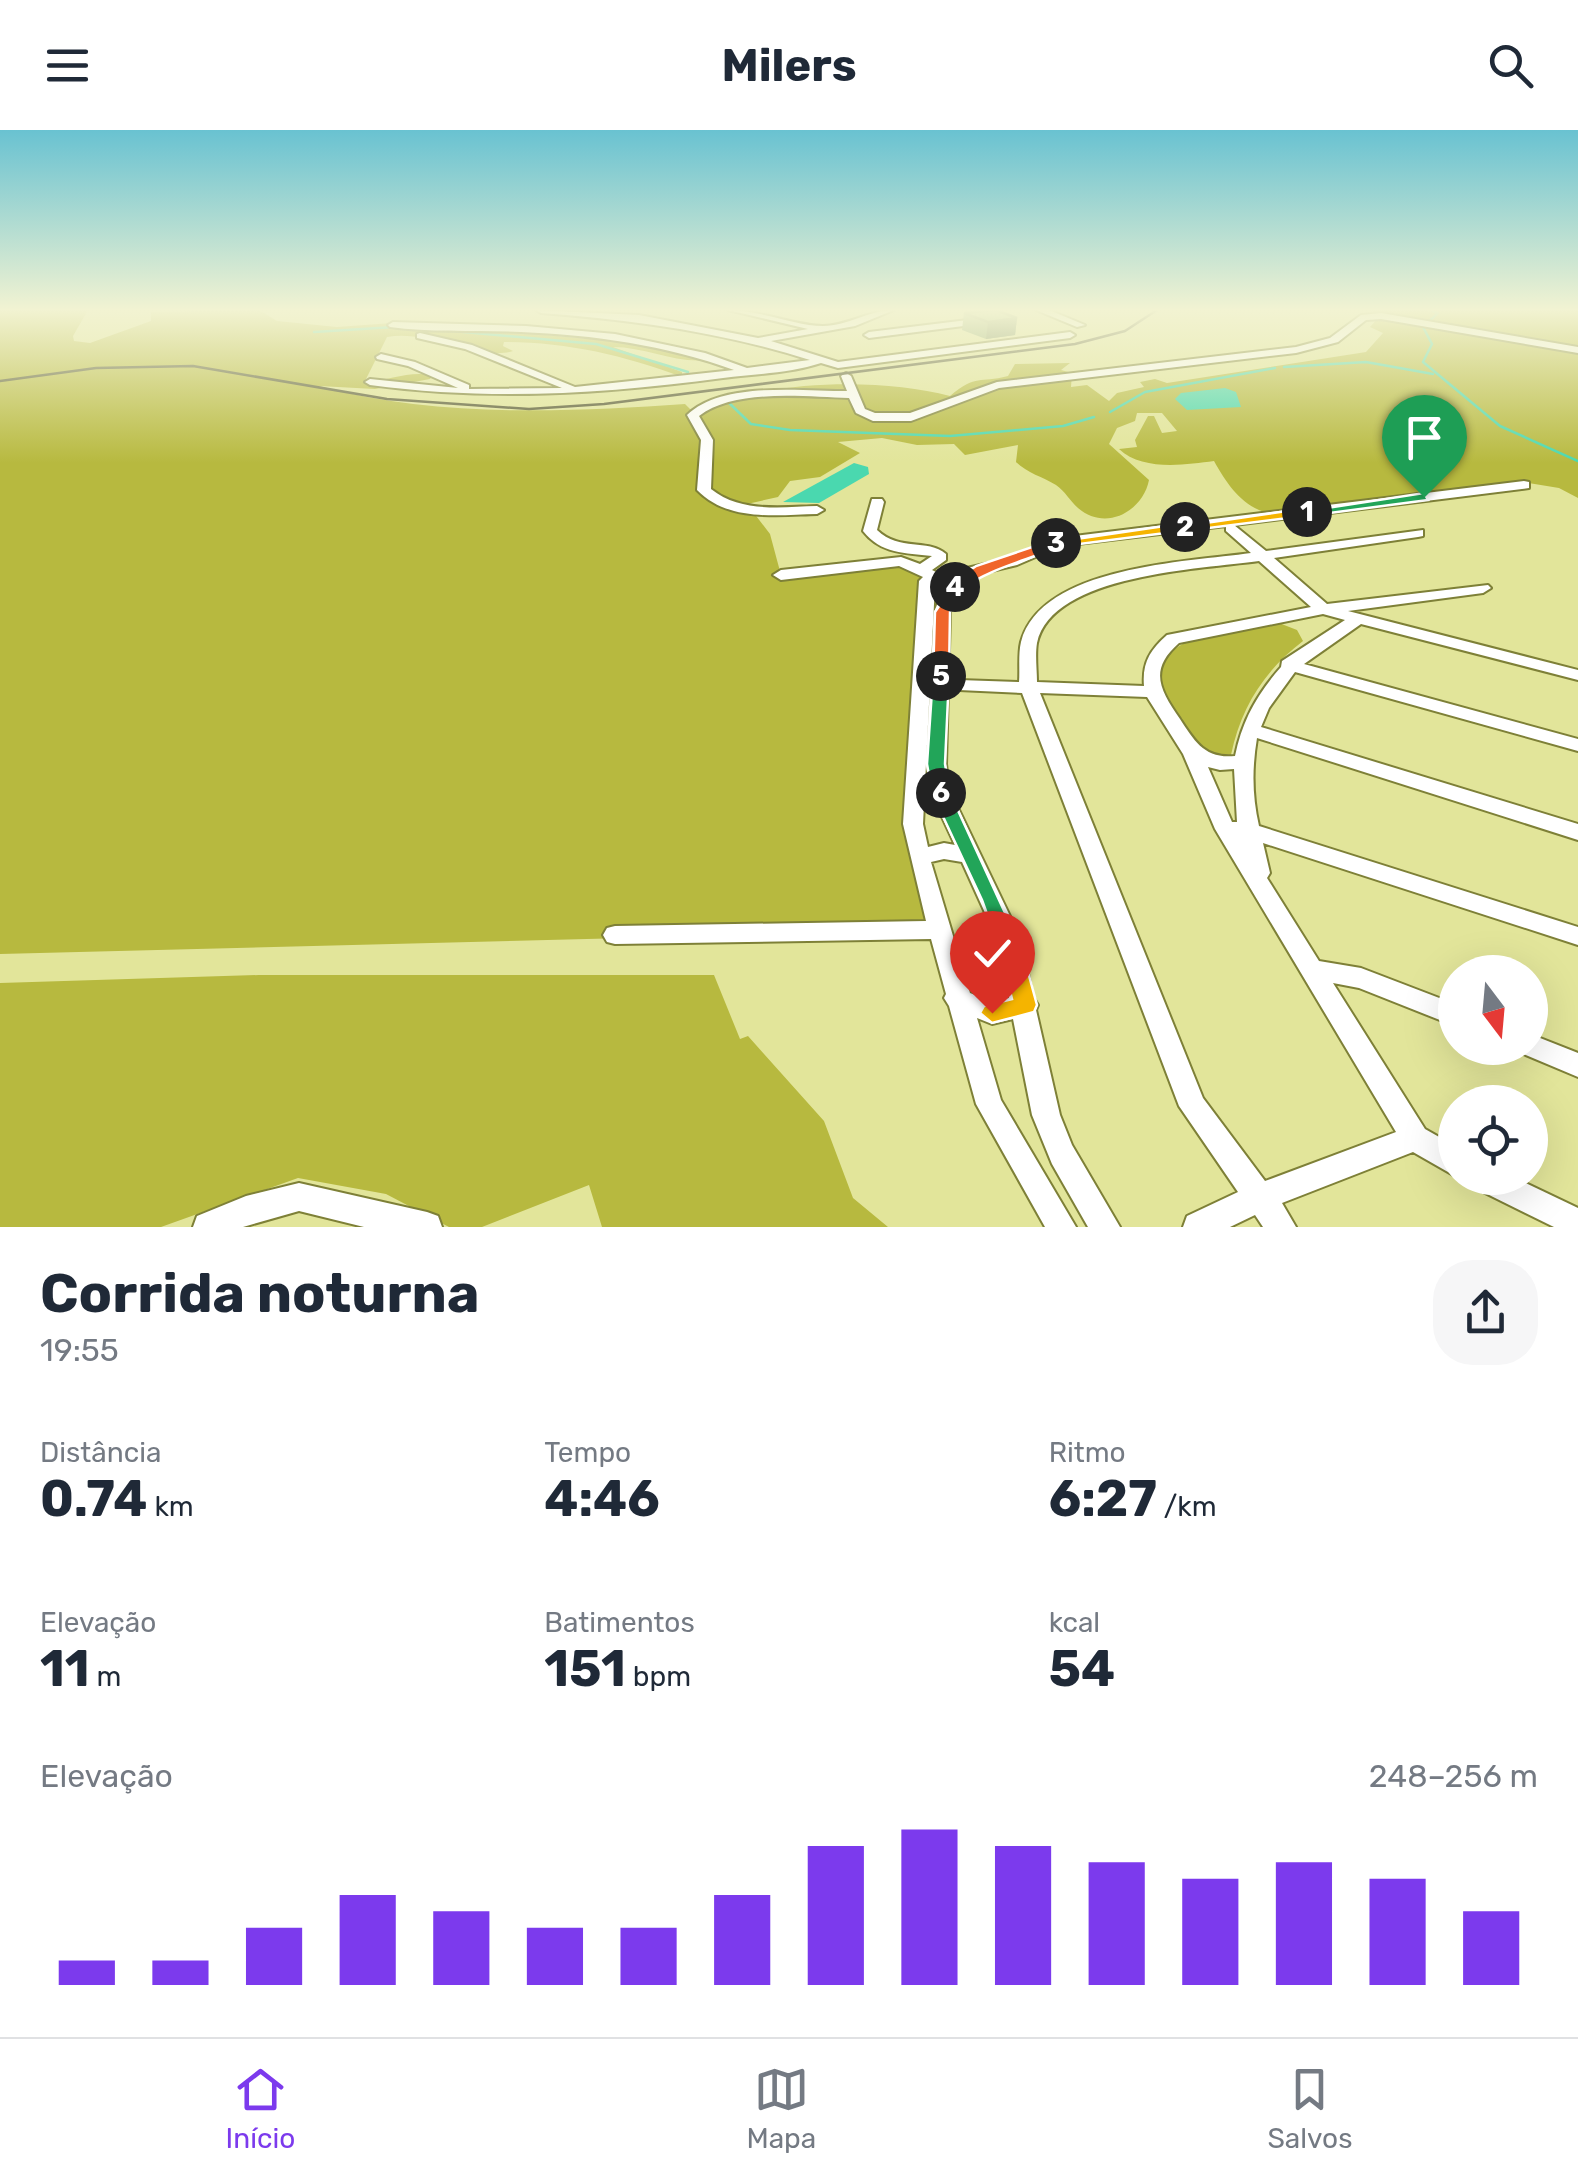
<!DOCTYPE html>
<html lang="pt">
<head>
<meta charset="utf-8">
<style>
  :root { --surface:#fff; --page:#f6f6f7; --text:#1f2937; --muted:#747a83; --line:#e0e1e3; --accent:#7c3aed }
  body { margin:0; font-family:Rubik,sans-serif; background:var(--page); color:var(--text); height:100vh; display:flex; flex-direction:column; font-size:38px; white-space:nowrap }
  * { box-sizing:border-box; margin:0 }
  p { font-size:32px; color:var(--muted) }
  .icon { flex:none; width:55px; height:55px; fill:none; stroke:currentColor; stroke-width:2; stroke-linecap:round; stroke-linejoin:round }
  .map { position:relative; height:1097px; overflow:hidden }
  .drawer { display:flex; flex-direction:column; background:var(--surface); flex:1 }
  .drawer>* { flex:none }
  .needle { width:65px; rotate:164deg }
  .buttons { position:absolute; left:1438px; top:825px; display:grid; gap:20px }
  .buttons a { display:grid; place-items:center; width:110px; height:110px; border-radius:50%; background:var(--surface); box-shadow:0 10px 40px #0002; font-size:50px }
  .pin { position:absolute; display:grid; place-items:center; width:85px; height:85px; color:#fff; margin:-102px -42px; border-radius:50% 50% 50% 0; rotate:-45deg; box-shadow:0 0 10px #0007 }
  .pin .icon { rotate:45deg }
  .km { position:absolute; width:50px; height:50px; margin:-25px; border-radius:50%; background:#222; color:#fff; font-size:28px; line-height:50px; text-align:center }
  .round { display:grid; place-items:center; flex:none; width:105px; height:105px; border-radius:40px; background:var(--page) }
  .overview { display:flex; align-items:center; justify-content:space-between; height:170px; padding:0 40px }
  h1 { font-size:55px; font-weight:700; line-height:75px }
  .figures { display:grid; grid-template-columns:repeat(3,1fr); gap:15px; height:170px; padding:10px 40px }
  .figures div { display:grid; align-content:center }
  .figures b { font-size:50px; font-weight:700 }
  .figures small { font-size:28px; font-weight:400 }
  .figures p { font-size:28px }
  .chart { height:280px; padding:20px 40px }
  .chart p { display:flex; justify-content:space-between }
  .chart svg { width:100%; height:180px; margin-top:10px; stroke:var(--accent); stroke-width:6 }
  header { display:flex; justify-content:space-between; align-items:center; height:130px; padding:0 40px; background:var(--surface); font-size:45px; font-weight:700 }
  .dock { display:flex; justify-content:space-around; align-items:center; height:140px; border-top:2px solid var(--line); background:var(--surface); font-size:28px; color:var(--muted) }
  .dock a { display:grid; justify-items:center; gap:5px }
  .dock .current { color:var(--accent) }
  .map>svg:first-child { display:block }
</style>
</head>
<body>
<header><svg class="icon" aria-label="menu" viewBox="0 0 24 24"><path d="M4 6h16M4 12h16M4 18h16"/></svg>Milers<svg class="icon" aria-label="search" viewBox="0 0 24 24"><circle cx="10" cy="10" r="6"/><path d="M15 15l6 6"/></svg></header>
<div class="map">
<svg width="1578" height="1097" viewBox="0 0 1578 1097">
  <rect width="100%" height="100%" fill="#e2e59a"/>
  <!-- green -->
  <g fill="#b7b93f">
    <path d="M 0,180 L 88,180 L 73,206 L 74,211 L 90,213 L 151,191 L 151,182 L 259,180 L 277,191 L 337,197 L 392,193 L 545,205 L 648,214 L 708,230 C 676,234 646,217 613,217 L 682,242 L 682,247 C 623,225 566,212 504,212 L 503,216 L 513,221 C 480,232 429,199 387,207 L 365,251 C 386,252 413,239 432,246 L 430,249 L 375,259 L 319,256 C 437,288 567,282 685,274 L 694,283 C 761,250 878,247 950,266 C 978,243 978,254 1008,246 L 1015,234 L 1070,233 L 1061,240 L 1072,243 L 1071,257 L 1087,255 L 1109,271 L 1117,263 L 1144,257 L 1140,252 L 1155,249 L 1167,253 L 1366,222 L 1383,203 L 1370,197 L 1380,186 L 1369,180 L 1578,180 L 1578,219 L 1482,201 L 1578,223 L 1578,368 L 1559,358 L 1523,352 L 1272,384 C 1243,378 1228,356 1214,331 C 1184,335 1142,341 1119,319 L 1137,317 L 1135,310 L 1148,286 L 1154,286 L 1162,303 L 1177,301 L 1162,283 L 1137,283 L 1135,291 L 1117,298 L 1109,314 L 1149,350 C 1143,381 1106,402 1078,378 C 1070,371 1065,361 1056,355 C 1043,347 1027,343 1016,332 L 1018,315 L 965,325 L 954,314 L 917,315 L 882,308 L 838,312 L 860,323 L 820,347 L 790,351 L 778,367 L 747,374 L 770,404 L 781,445 L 901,431 L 920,443 L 924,457 L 913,694 L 937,800 L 0,824 Z"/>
    <path d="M 1279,493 L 1297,500 L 1303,511 C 1264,541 1241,577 1231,625 L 1202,624 C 1189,605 1173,585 1164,564 C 1137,503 1243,499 1279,493 Z"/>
    <polygon points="259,845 714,845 740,909 748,906 824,991 853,1068 888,1097 602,1097 589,1055 482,1097 449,1097 386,1064 298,1048 161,1097 0,1097 0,853"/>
  </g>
  <!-- water -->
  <g fill="#4ad8af">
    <polygon points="1225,258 1236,262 1241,277 1187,280 1175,269 1181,263"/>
    <polygon points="854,333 868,337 869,344 819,373 783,372"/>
  </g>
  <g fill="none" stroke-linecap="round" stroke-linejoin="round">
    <!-- stream -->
    <g stroke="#4ad8af" stroke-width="2.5">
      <polyline points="1430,180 1438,183 1423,197 1432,214 1423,232 1500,296 1578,331"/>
      <polyline points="453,201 596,214 688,242"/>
      <polyline points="314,202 394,197"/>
      <polyline points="1284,237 1366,232 1433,244"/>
      <polyline points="727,271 751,294 790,300 950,306 1063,296 1094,287"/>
      <polyline points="1110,282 1145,262 1275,238"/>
    </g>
    <defs>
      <g id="minor">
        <path d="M 536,180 L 639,185 L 758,208 L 808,199 L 728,180 C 760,180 796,196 823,196 C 848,196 869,180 894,180 L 855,196 L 771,211 L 838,232 L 1070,202 L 1075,205 L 1070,208 L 838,238 L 821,233 C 791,243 755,244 723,248 C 604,264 489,271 370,255 L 365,252 L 370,249 L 458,258 L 408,236 L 377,229 L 376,227 L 381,224 L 415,232 L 469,255 L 469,259 L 562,258 L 465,219 L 417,208 L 417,204 L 420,203 L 472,215 L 575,257 L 734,240 C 665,215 594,205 521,202 C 478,200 433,203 390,197 L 388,195 L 393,192 L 526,196 L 615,204 L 705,223 L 747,238 L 810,230 C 722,202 633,190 541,183 Z"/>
        <polygon points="1036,180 1049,180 1085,195 1077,197"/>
        <path d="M 1381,183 L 1578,217 L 1578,223 L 1381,189 L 1366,190 L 1338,212 L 1296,223 L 999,258 L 911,291 L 873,291 L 856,283 L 849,268 C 806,267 735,258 699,286 L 713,310 L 711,359 C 741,383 781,377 817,376 L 824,380 L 817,384 C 776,385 728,392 697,360 L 701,310 L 687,285 C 722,251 801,261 847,261 L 841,246 L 846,243 L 851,246 L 865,279 L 875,283 L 910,283 L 997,252 L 1296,217 L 1330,208 L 1361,185 Z"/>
        <polygon points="984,188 989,191 987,193 869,208 864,205 869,202"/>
        <path d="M 1524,351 L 1529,352 L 1529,358 L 1234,395 L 1266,421 L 1423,400 L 1423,406 L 1418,407 L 1274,428 L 1327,474 L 1488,455 L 1491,458 L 1483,463 L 1348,481 L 1578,540 L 1578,550 L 1361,494 L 1304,534 L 1578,609 L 1578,621 L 1295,542 L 1269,578 L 1261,597 L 1578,694 L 1578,710 L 1257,608 C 1252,638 1252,666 1259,696 L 1578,797 L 1578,815 L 1263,713 L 1270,743 L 1267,748 L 1319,831 L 1361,838 L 1455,874 L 1455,896 L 1359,858 L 1333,853 L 1425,999 L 1455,1016 L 1455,1046 L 1413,1022 L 1282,1073 L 1296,1097 L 1263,1097 L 1255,1085 L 1230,1097 L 1183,1097 L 1187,1086 L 1238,1062 L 1179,976 L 1022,563 L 959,560 L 950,555 L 959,550 L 1019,552 C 1020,540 1018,524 1021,512 C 1041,436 1187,432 1251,423 L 1226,401 L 1226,396 L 1061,416 L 1017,435 L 979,444 L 955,468 L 950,482 L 946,634 L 949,659 L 1020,807 L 1033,867 L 1038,875 L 1036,880 L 1060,985 L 1072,1015 L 1120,1097 L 1088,1097 L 1052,1034 L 1032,985 L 1013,889 L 992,894 L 977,888 L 1001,970 L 1076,1097 L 1045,1097 L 976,974 L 949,876 L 944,868 L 946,864 L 931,809 L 615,814 L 607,812 L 603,805 L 607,798 L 615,796 L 926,791 L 903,694 L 919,451 L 923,447 L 899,436 L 781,450 L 773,445 L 781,440 L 901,427 L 920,434 L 932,426 C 905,423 881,424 863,401 L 872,369 L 882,369 L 884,372 L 877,400 C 900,422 927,408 946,424 L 946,430 L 932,440 L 940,444 L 1007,429 L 1058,408 ZM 1259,431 L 1311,477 L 1167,505 C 1150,520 1142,533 1144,556 L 1037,552 C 1037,540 1035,525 1037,513 C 1052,444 1202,439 1259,431 ZM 958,449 L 942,463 L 934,482 L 926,634 L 929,659 L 955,715 L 944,713 L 928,717 L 923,694 L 935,454 ZM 1323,484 L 1345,490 L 1282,531 L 1281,537 C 1257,564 1242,591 1235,626 C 1205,629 1195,612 1180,589 C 1160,560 1148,540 1179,513 ZM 1040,563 L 1147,567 L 1183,624 L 1215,699 L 1396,1002 L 1265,1051 L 1203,968 ZM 1208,637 L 1220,640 L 1234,639 L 1237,692 L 1232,692 ZM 944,729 L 962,732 L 996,807 L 1009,868 L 993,872 L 970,863 L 931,732 Z"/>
        <polygon points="1530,904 1578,923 1578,947 1521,923 1518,918 1530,918"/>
        <polygon points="1471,1048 1515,1048 1578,1078 1578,1097 1554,1097 1475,1058"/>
        <polygon points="299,1053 427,1082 438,1086 442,1097 364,1097 299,1081 243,1097 193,1097 197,1086 246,1066"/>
      </g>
    </defs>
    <!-- minor casing -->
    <use href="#minor" stroke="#7e8037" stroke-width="4"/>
    <!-- minor -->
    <use href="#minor" fill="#fff" fill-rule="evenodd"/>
    <!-- rail -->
    <polyline stroke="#52532f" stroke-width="2.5" points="0,251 96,238 193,236 387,269 529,279 604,274 1075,214 1125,201 1157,180"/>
  </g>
  <!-- wall -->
  <polygon fill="#809d65" points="964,183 1017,188 1015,205 986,209 962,200"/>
  <!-- shaded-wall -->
  <polygon fill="#687f52" points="1017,188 1015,205 986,209 988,192"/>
  <!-- building -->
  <polygon fill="#95b675" stroke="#687f52" stroke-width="2.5" points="996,180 1017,188 988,192 964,183"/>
  <!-- sky -->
  <linearGradient id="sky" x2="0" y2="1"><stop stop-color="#69c2d1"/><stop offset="0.54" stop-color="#f2f3d2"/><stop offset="1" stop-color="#f2f3d2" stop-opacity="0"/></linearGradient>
  <rect width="1578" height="333" fill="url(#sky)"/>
  <!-- split-1 -->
  <polygon fill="#22a559" stroke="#fff" stroke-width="2.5" points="1424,363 1428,370 1307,386 1301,382"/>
  <!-- split-2 -->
  <polygon fill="#f5b400" stroke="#fff" stroke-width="2.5" points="1307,378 1312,385 1185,401 1178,397"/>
  <!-- split-3 -->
  <polygon fill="#f5b400" stroke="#fff" stroke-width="2.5" points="1185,393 1189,400 1056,417 1049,413"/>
  <!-- split-4 -->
  <path fill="#f0652b" stroke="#fff" stroke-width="2.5" d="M 1056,409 L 1061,416 C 1026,431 990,438 960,460 L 947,457 L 976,436 Z"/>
  <!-- split-5 -->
  <polygon fill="#f0652b" stroke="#fff" stroke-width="2.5" points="955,453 962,457 950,482 949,546 941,551 933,546 935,482"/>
  <!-- split-6 -->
  <polygon fill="#22a559" stroke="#fff" stroke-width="2.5" points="941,541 949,546 945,634 950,663 941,670 932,663 927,634 933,546"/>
  <!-- split-7 -->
  <polygon fill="#22a559" stroke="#fff" stroke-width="2.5" points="941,657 950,663 1022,820 1019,826 1011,829 1000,820 982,770 932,663"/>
  <!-- split-8 -->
  <polygon fill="#f5b400" stroke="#fff" stroke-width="2.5" points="1011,811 1022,820 1037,875 1034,882 992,893 980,883 984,876 1012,869 1000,820"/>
</svg>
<div class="buttons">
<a><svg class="needle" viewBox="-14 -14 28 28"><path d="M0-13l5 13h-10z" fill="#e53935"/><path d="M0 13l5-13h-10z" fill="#747a83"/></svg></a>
<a><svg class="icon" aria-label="locate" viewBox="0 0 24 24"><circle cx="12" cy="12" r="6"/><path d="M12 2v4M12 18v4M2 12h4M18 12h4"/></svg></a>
</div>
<div class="pin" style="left:1424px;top:367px;background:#1e9e55"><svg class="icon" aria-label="arrive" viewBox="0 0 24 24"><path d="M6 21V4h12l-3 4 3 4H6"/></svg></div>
<div class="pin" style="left:992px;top:883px;background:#d93025"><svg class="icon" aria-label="check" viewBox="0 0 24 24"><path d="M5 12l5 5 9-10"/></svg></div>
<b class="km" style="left:1307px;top:382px">1</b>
<b class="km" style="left:1185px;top:397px">2</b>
<b class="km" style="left:1056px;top:413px">3</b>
<b class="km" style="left:955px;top:457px">4</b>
<b class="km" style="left:941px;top:546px">5</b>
<b class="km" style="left:941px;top:663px">6</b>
</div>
<section class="drawer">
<div class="overview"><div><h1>Corrida noturna</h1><p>19:55</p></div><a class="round"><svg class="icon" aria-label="share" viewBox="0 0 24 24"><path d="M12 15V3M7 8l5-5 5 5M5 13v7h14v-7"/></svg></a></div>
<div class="figures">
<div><p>Distância</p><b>0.74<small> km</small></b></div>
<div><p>Tempo</p><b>4:46</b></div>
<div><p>Ritmo</p><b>6:27<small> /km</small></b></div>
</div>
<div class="figures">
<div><p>Elevação</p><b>11<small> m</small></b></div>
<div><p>Batimentos</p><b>151<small> bpm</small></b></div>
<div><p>kcal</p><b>54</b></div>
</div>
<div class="chart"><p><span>Elevação</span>248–256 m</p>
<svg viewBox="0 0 160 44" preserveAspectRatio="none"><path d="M5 44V38M15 44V38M25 44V30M35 44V22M45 44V26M55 44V30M65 44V30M75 44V22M85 44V10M95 44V6M105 44V10M115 44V14M125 44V18M135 44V14M145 44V18M155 44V26"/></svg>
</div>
</section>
<nav class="dock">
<a class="current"><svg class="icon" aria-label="home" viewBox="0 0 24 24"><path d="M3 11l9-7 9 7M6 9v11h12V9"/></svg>Início</a>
<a><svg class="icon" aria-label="map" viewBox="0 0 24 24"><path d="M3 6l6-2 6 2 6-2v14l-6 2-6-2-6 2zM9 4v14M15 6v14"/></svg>Mapa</a>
<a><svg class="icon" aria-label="saved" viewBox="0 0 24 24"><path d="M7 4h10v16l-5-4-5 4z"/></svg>Salvos</a>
</nav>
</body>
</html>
